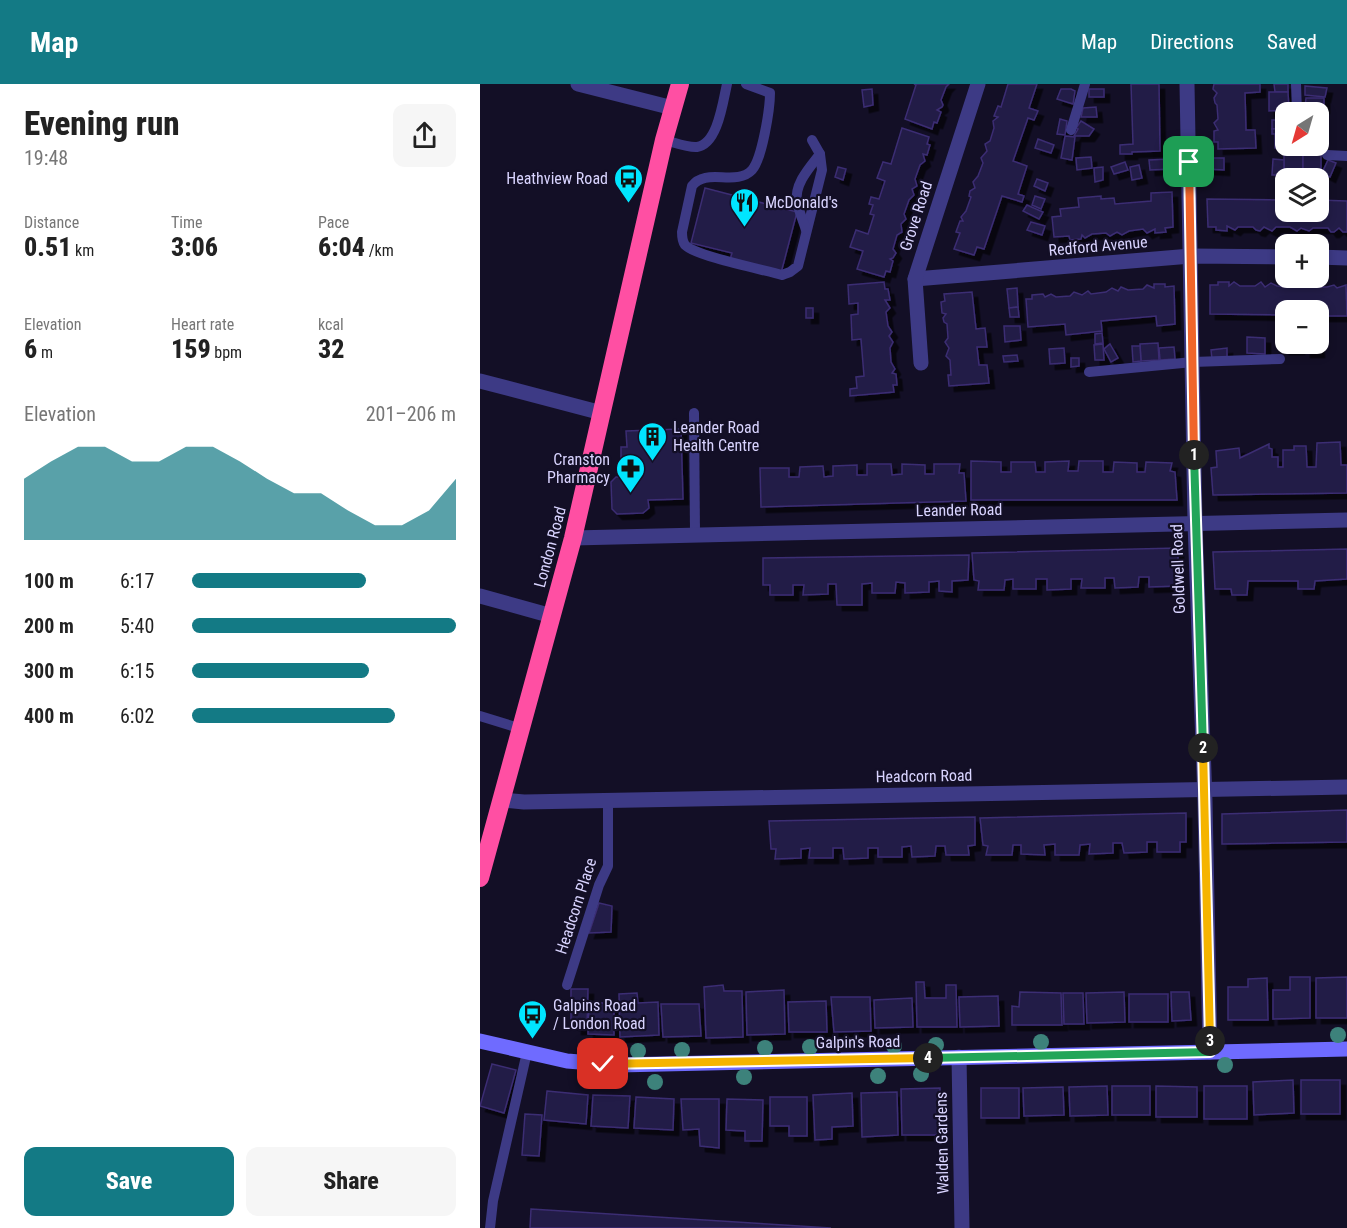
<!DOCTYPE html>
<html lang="en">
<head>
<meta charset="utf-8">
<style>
  :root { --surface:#fff; --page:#f6f6f6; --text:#222; --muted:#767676; --accent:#137a85 }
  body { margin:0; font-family:"Roboto Condensed",sans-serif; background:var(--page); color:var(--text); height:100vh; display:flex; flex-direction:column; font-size:22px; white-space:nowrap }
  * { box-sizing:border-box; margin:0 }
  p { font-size:20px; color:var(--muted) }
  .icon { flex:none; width:33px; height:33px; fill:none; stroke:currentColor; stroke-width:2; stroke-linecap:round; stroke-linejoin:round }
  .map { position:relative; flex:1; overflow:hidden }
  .drawer { display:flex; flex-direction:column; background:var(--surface); width:480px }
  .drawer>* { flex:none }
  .needle { width:39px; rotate:217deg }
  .buttons { position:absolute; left:795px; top:18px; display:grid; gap:12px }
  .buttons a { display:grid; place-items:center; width:54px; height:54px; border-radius:12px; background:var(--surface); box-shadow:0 3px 9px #0003; font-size:30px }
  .pin { position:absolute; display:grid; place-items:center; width:51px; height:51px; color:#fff; margin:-26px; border-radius:12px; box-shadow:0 3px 9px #0006 }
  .km { position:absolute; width:30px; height:30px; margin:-15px; border-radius:50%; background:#222; color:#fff; font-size:16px; line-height:30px; text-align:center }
  .round { display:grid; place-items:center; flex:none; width:63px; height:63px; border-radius:12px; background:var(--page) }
  .head { display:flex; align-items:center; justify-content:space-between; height:102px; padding:0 24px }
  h1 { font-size:33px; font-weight:800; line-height:45px }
  .figures { display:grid; grid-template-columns:repeat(3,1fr); gap:9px; height:102px; padding:6px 24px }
  .figures div { display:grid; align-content:center }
  .figures b { font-size:26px; font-weight:800 }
  .figures small { font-size:16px; font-weight:400 }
  .figures p { font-size:16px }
  .chart { height:168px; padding:12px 24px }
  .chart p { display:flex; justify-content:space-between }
  .chart svg { width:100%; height:108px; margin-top:6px; fill:var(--accent); opacity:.7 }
  .action { display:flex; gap:12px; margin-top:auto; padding:12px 24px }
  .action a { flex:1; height:69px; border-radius:12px; background:var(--accent); color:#fff; font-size:24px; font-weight:800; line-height:69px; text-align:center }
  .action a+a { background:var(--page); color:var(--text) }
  ul { padding:0 24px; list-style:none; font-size:20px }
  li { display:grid; grid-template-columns:96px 72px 1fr; align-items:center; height:45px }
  li i { height:15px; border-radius:8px; background:var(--accent) }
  header { display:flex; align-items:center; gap:36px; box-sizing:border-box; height:84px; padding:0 30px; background:var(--accent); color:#fff }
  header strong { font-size:28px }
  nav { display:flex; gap:33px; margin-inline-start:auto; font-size:21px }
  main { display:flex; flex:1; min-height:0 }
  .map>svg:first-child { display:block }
</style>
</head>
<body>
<header>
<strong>Map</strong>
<nav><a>Map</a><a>Directions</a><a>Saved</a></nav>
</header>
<main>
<section class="drawer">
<div class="head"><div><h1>Evening run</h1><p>19:48</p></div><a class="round"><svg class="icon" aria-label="share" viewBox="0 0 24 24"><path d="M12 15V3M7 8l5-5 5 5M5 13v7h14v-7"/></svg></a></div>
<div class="figures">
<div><p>Distance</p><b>0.51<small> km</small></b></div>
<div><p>Time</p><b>3:06</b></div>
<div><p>Pace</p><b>6:04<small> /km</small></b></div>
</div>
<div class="figures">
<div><p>Elevation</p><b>6<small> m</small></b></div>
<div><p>Heart rate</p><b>159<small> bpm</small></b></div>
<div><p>kcal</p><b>32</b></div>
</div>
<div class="chart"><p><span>Elevation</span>201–206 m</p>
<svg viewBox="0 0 160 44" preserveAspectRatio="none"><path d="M0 44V19L10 12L20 6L30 6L40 12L50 12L60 6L70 6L80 12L90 19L100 25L110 25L120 32L130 38L140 38L150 32L160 19V44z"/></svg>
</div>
<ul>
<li><b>100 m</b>6:17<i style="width:66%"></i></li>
<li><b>200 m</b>5:40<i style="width:100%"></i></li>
<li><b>300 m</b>6:15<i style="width:67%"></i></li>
<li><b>400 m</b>6:02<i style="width:77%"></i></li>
</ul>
<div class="action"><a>Save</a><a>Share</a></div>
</section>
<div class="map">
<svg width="867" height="1144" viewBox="0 0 867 1144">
  <defs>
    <filter id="shadow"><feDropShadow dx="5.5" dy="5.5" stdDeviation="0" flood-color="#0009"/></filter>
  </defs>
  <rect width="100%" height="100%" fill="#130f26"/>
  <!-- building -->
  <g fill="#241b47" stroke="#3b2d73" stroke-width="1.5" filter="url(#shadow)">
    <polygon points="434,0 469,0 466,3 461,16 463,21 462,23 457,26 461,28 457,39 454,38 452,45 425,35 436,1"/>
    <polygon points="528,0 557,0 549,24 558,27 554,36 548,34 533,77 547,82 538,110 544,112 542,118 522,112 504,165 497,163 494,171 474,165 480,149 476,148 480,137 483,137 481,133 486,127 491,113 489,112 490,107 495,104 493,98 498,92 503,79 501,74 507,67 505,60 510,57 514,44 513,37 518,33 514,32 518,22 521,23"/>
    <polygon points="651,0 679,0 680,67 652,68 652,70 640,70 640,61 653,60"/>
    <polygon points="734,0 780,0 780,8 765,9 766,46 775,46 776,64 738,65 738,58 734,58 734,47 738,46 734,39 738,35 737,21 735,19 734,14 737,9 733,5"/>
    <polygon points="794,0 808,0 808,8 795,8"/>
    <polygon points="825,2 847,4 845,13 825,11"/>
    <polygon points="392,5 393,21 384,23 382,6"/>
    <polygon points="581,5 591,5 595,7 593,20 577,15"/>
    <rect x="609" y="5" width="15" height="8"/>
    <polygon points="789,8 808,8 809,26 789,27"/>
    <polygon points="826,14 844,14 844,24 825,24"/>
    <polygon points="616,23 617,33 601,33 603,24"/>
    <polygon points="580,35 587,37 585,51 577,50"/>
    <polygon points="792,36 806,36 806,44 792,45"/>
    <polygon points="601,37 614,45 609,52 594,52 598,45 596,44"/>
    <polygon points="422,44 449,53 447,60 450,61 447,71 443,70 445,77 440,81 435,95 437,102 432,105 434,111 429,116 424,130 426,135 421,140 422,148 417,151 413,165 416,169 413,174 410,175 413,177 410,188 406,187 404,193 377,185 383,167 370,163 376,146 388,150 394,131 390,130 393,121 389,120 391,113 399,115 405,97 397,94 403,78 411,80"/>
    <polygon points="806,44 806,62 813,62 813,63 795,64 795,50 792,50 792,45"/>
    <polygon points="585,52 595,53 592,76 581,74"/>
    <polygon points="558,55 574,61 571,69 555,64"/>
    <polygon points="804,66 823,67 823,86 804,86"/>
    <polygon points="823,67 841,67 841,88 823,87"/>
    <polygon points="611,73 612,84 597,86 596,74"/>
    <polygon points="728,74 744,74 744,86 727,85"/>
    <polygon points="690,75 690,85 670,86 669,76"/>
    <polygon points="793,75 804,76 804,91 792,91"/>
    <polygon points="848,76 856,79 850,93 842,89"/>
    <polygon points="645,78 648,86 634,90 631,83"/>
    <polygon points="659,81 662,94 652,96 650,83"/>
    <polygon points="358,83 366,85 363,96 355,93"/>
    <polygon points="623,83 623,96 615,98 614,84"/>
    <polygon points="557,95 568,99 565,107 554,102"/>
    <polygon points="225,104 317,128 301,189 250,176 252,169 211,159"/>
    <polygon points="692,108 693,143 685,144 686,148 675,149 675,145 667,149 663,145 649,147 642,151 637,148 630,152 626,149 612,150 605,154 602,151 601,155 590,156 589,152 574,153 572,133 581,132 580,125 599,123 598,114 621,112 621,115 634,114 635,120 671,117 671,109"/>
    <polygon points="555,112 565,115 561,125 552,121"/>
    <polygon points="727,115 806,116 806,128 838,128 838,116 867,117 867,148 863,148 859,144 854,148 851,148 848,144 833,144 829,147 821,144 817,147 810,143 796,143 792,147 784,143 780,147 776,146 773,143 758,143 755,146 747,142 747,147 736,146 736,143 728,143"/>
    <polygon points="547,121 563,128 559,135 543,127"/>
    <polygon points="551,138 565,142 562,151 547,146"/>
    <polygon points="404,198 405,205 408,205 410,216 405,216 410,224 406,228 408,242 412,248 409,252 413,258 410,264 411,278 415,285 412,289 416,290 417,301 413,301 414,308 370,312 370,305 377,304 376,293 384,292 381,255 372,256 371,231 378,230 378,219 369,220 368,201"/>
    <polygon points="738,198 749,198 749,202 754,198 760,202 775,202 781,198 785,203 791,199 797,202 811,203 815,200 821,203 830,200 833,203 847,203 854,201 857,204 866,201 867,232 838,232 838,226 806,226 806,239 803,239 803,231 730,230 730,201 738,201"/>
    <polygon points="674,200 685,200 685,203 694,202 695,240 677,242 676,232 621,237 622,247 586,251 585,240 548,243 546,215 552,215 552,211 563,210 565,213 571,210 576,213 590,212 594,208 602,211 608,207 611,210 626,208 632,204 638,207 641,203 648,206 663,205 667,201 674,204"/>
    <polygon points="537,204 538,223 529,224 527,205"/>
    <polygon points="492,208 496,245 505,244 507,263 497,263 499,281 507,281 509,299 469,302 468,291 471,291 470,276 466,272 469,264 465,258 468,254 467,240 464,238 463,234 466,230 462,229 461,218 465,217 464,210"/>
    <polygon points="538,223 539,233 530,233 529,224"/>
    <rect x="326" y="224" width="7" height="10"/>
    <polygon points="524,242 540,242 541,256 525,258"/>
    <polygon points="622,249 623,259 615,260 615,250"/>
    <polygon points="804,252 806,253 806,260 819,260 819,265 804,265"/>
    <polygon points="767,253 785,254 785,270 767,269"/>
    <polygon points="838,256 839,268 825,268 825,260 838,260"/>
    <polygon points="678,259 679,276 661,277 660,260"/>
    <polygon points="623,260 624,276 615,276 614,261"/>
    <polygon points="630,260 638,274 631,278 624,265"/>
    <polygon points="652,262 660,262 661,277 653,278"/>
    <polygon points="694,263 695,275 680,276 679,264"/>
    <polygon points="584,264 585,279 570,280 569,265"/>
    <polygon points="747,264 747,274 732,275 731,266"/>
    <polygon points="537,271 538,277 524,278 523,272"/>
    <polygon points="591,274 599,274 599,282 591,283"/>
    <polygon points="201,345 203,415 168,416 169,424 163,429 137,430 132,425 131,398 136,393 141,393 141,363 147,363 146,347"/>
    <polygon points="860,358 861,381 867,381 867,409 733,411 731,384 737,383 736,367 759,364 760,374 789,360 789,364 792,365 792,373 798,373 798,383 803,383 803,366 814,366 814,362 826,362 827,383 836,383 837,359"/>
    <polygon points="491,377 521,378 521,388 531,388 531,378 555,378 556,388 565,388 565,378 589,377 588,387 598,387 599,377 623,377 623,388 633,388 634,378 657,379 657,388 665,388 666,378 692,379 690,387 695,388 697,416 491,416"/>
    <polygon points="387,380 411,380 412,391 422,390 422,380 445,381 445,390 454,390 454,380 480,380 479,389 484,389 486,417 281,423 280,384 309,384 309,393 319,393 320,383 343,382 344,393 353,392 353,382 377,381 377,391 387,391"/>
    <polygon points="698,464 698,502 669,503 669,493 659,493 658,503 635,504 634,494 625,494 625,504 601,504 602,495 591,495 591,505 567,506 567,495 556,495 556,505 533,505 533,495 525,496 524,506 498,506 499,497 494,496 492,469"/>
    <polygon points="867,465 867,495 835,497 834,505 818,505 818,497 768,497 767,511 752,511 751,505 735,505 733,468"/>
    <polygon points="489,471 488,496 472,497 472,508 459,507 459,497 449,498 449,508 425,509 425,499 416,498 415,509 392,509 392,499 382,500 382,521 357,521 356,500 348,500 348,510 323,511 324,501 313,501 313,511 290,511 290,501 283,501 283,474"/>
    <polygon points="867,726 867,758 742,760 742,730"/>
    <polygon points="706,729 706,758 700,758 700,768 677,768 677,758 667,758 667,768 644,769 642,759 633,759 633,769 609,770 610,760 600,761 599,771 575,771 575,760 564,761 565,771 541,770 541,761 533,761 532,771 506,771 508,762 503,761 500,734"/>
    <polygon points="495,733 495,761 488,762 489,771 466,771 465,762 456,762 455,772 432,773 431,762 422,763 422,773 398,773 398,764 388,764 388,774 364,775 363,764 353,764 353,774 329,774 330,764 321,765 321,774 295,775 296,765 291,765 289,737"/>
    <polygon points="119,819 132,822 131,848 109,849"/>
    <polygon points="810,893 830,893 830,934 793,935 793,906 810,906"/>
    <polygon points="867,893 867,934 836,934 836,894"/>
    <polygon points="787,894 788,936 748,936 748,903 768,903 768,895"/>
    <polygon points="436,898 444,898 445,914 466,914 466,901 476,901 477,943 437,943"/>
    <polygon points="243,901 244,907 262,907 263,953 226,954 224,903"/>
    <polygon points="91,905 108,905 107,945 96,945 96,941 91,940"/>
    <polygon points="304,906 305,950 267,951 266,908"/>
    <polygon points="540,908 581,909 582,941 532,941 532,922 539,923"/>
    <polygon points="644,908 645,938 607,939 606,909"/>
    <polygon points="691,908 709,908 711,936 692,937"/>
    <polygon points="157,909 158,919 178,918 179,951 140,953 139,910"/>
    <polygon points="583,909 603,909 604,940 584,940"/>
    <rect x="649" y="910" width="39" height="28"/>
    <polygon points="518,912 519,942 480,943 479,913"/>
    <polygon points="351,913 390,913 391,947 354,948"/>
    <polygon points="432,914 433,943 395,944 394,916"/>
    <polygon points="346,917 347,948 309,948 308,918"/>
    <polygon points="109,919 134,919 134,951 108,950"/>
    <polygon points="181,920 219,920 221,952 183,953"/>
    <polygon points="12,980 36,986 24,1029 0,1022"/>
    <polygon points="813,996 814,1029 774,1031 773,998"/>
    <rect x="821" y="996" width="39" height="34"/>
    <polygon points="627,1002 628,1031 590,1032 589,1003"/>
    <rect x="632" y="1002" width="38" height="29"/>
    <polygon points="676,1002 717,1003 717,1033 676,1033"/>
    <rect x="724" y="1002" width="43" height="33"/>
    <polygon points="583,1003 584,1031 544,1032 543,1004"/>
    <polygon points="460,1004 461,1051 422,1051 421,1005"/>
    <rect x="501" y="1004" width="38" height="30"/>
    <polygon points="67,1007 108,1011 106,1040 64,1036"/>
    <polygon points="417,1008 418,1051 382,1053 381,1009"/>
    <polygon points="372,1009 373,1042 352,1043 352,1055 335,1056 333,1011"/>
    <polygon points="113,1011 150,1012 148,1044 111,1042"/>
    <polygon points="156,1013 194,1015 193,1046 154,1044"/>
    <polygon points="290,1013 327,1013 327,1052 309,1052 309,1042 290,1042"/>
    <polygon points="201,1015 239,1015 239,1064 220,1062 219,1045 203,1046"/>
    <polygon points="247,1015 283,1016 282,1057 265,1057 265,1047 246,1046"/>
    <polygon points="45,1030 62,1031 59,1072 42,1071"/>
    <polygon points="51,1125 351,1144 50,1144"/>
  </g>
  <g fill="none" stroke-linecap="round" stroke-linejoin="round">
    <!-- lane -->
    <g stroke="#3d3a85" stroke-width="10">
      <path d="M 266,0 L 290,9 C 290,25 282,75 272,86 C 256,103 226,83 212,102 L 202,148 C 202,153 202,157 205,161 C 215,172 285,186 302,191 L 310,188 L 318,182 L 342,86 L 340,70 L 332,56"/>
      <polyline points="816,0 817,28"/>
      <polyline points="591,46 605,0"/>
      <path d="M 184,56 C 193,58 208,64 217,63 C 238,60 243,17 247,0"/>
      <polyline points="847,71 867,72"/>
      <path d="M 326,146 C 323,137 319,127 317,118 C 314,100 330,83 340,70"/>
      <polyline points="609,288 713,278 800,275"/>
      <polyline points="214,329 215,450"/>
      <polyline points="0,632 42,645"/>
      <polyline points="87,901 119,801 128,782 128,716"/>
      <polyline points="10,1144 13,1117 47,968"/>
    </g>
    <!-- street -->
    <g stroke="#3d3a85" stroke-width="15">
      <polyline points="98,0 193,24"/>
      <polyline points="707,0 715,439 725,717 730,968"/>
      <polyline points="838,173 867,174"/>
      <polyline points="435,195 711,172 806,173"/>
      <polyline points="441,279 435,195 498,0"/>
      <polyline points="0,297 122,329"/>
      <polyline points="93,454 867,436"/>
      <polyline points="0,512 72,532"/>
      <polyline points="22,716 44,718 867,703"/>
      <polyline points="479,973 482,1144"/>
    </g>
    <!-- secondary -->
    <polyline stroke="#6f6bff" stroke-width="15" points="0,957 87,977 138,981 867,965"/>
    <!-- highway -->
    <polyline stroke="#ff4fa3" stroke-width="18" points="0,794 93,454 184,56 200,0"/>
  </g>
  <!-- trees -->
  <g fill="#3d827b">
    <circle cx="858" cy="951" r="8"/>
    <circle cx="561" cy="958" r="8"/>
    <circle cx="456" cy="961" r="8"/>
    <circle cx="414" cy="962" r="8"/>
    <circle cx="330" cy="963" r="8"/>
    <circle cx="285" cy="964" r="8"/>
    <circle cx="202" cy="966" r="8"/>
    <circle cx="158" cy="967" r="8"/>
    <circle cx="745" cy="981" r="8"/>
    <circle cx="441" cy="990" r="8"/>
    <circle cx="398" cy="992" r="8"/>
    <circle cx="264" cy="993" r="8"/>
    <circle cx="175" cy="998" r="8"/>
  </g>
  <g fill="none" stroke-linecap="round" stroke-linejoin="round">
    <defs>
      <polyline id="split-1" points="709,78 714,371"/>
      <polyline id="split-2" points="714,371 723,664"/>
      <polyline id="split-3" points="723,664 730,957"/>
      <polyline id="split-4" points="448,974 730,968 730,957"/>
      <polyline id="split-5" points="123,980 448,974"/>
    </defs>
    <!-- split-1 casing -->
    <use href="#split-1" stroke="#fff" stroke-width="12"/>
    <!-- split-2 casing -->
    <use href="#split-2" stroke="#fff" stroke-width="12"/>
    <!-- split-3 casing -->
    <use href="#split-3" stroke="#fff" stroke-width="12"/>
    <!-- split-4 casing -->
    <use href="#split-4" stroke="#fff" stroke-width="12"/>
    <!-- split-5 casing -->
    <use href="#split-5" stroke="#fff" stroke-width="12"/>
    <!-- split-1 -->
    <use href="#split-1" stroke="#f0652b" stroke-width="8"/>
    <!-- split-2 -->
    <use href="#split-2" stroke="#22a559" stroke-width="8"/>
    <!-- split-3 -->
    <use href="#split-3" stroke="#f5b400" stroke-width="8"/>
    <!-- split-4 -->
    <use href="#split-4" stroke="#22a559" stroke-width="8"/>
    <!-- split-5 -->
    <use href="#split-5" stroke="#f5b400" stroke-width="8"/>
  </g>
  <!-- icons -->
  <defs>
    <symbol id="bus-pin" viewBox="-11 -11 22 30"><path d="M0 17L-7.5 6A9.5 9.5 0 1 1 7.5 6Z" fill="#00e5ff" stroke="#130f26"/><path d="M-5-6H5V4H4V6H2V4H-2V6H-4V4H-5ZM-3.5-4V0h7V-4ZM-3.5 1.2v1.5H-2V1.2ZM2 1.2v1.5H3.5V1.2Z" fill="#111"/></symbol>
    <symbol id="restaurant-pin" viewBox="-11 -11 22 30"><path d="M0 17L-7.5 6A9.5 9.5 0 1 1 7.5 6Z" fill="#00e5ff" stroke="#130f26"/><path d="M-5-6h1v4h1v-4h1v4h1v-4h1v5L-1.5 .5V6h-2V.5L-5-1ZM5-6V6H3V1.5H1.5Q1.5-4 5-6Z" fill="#111"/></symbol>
    <symbol id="building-pin" viewBox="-11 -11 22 30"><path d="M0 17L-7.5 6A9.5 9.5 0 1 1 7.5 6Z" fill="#00e5ff" stroke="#130f26"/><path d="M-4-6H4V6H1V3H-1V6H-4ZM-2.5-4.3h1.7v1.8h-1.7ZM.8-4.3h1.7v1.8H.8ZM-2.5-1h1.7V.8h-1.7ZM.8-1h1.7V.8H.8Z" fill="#111"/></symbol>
    <symbol id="pharmacy-pin" viewBox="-11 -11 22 30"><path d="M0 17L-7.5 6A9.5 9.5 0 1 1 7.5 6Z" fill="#00e5ff" stroke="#130f26"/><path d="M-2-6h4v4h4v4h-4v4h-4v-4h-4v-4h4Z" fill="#111"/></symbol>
  </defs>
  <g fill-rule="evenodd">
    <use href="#bus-pin" x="132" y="78" width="33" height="45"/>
    <use href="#restaurant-pin" x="248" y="102" width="33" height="45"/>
    <use href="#building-pin" x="156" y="336" width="33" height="45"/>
    <use href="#pharmacy-pin" x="134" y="368" width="33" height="45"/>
    <use href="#bus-pin" x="36" y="914" width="33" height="45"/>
  </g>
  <g text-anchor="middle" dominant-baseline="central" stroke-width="4.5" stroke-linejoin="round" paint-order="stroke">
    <!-- poi labels -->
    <g font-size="16" fill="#d9d4ff" stroke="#130f26" text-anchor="start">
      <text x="128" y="94" text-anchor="end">Heathview Road</text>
      <text x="285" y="118">McDonald's</text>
      <text x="193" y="343">Leander Road<tspan x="193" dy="18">Health Centre</tspan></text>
      <text x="130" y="375" text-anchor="end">Cranston<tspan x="130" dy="18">Pharmacy</tspan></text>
      <text x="73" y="921">Galpins Road<tspan x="73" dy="18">/ London Road</tspan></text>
    </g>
    <!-- street labels -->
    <g font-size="16" fill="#d9d4ff" stroke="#130f26">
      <text transform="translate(436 132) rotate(-72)">Grove Road</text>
      <text transform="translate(618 162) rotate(-5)">Redford Avenue</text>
      <text transform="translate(479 426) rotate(-1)">Leander Road</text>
      <text transform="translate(70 463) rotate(-75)">London Road</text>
      <text transform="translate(698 485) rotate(-92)">Goldwell Road</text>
      <text transform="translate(444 692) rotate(-1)">Headcorn Road</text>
      <text transform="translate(96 822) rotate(-72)">Headcorn Place</text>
      <text transform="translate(378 958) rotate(-1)">Galpin's Road</text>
      <text transform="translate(462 1059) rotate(-91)">Walden Gardens</text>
    </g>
  </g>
</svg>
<div class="buttons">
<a><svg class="needle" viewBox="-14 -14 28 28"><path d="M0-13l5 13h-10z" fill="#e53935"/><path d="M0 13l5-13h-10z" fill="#767676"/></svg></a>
<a><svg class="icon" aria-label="layers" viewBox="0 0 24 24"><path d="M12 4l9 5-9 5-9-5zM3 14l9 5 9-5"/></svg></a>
<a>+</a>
<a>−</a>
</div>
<div class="pin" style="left:709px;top:78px;background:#1e9e55"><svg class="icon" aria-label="arrive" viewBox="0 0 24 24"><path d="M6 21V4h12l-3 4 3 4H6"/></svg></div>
<div class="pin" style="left:123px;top:980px;background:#d93025"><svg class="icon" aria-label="check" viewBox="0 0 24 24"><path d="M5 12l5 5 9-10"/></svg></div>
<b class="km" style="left:714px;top:371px">1</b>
<b class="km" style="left:723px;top:664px">2</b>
<b class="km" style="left:730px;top:957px">3</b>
<b class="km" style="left:448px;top:974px">4</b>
</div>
</main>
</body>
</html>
